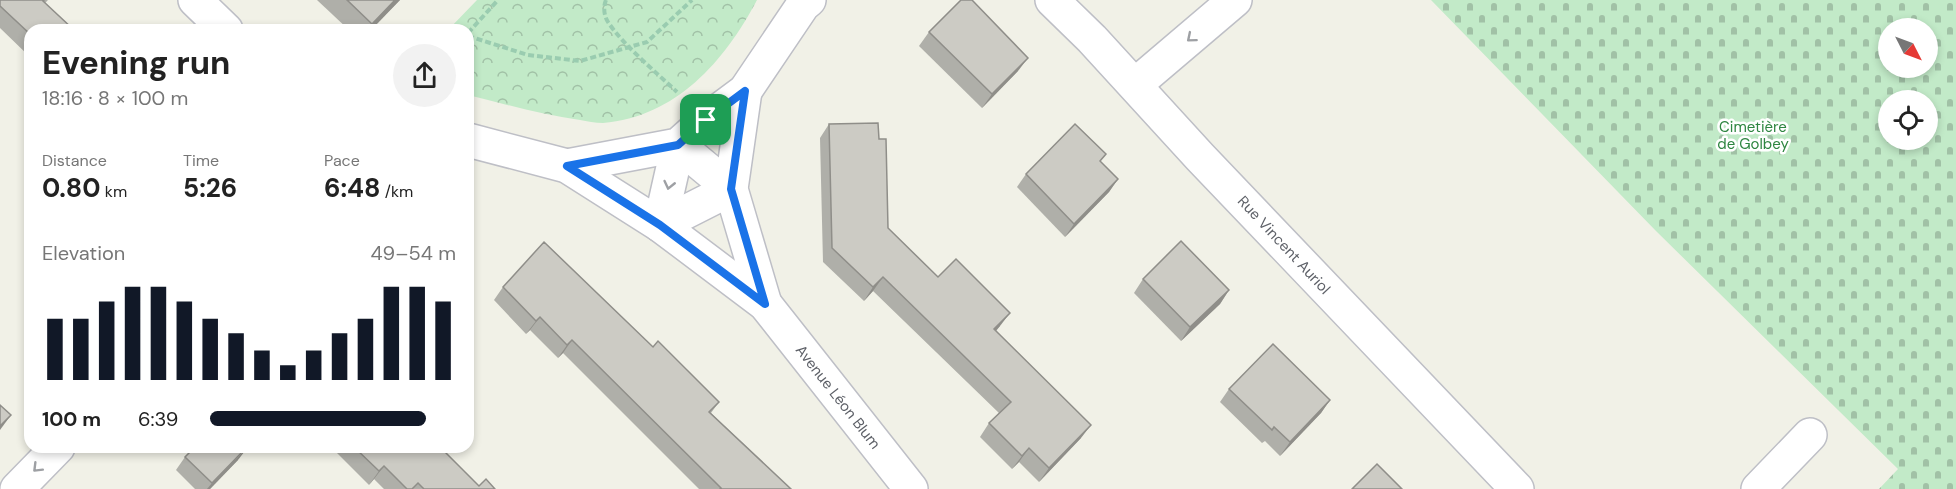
<!DOCTYPE html>
<html lang="en">
<head>
<meta charset="utf-8">
<style>
  :root { --surface:#fff; --page:#f2f2f2; --text:#222; --muted:#767676; --accent:#111827 }
  body { margin:0; font-family:"DM Sans",sans-serif; background:var(--page); color:var(--text); height:100vh; display:flex; flex-direction:column; font-size:22px; white-space:nowrap }
  * { box-sizing:border-box; margin:0 }
  p { font-size:20px; color:var(--muted) }
  .icon { flex:none; width:33px; height:33px; fill:none; stroke:currentColor; stroke-width:2; stroke-linecap:round; stroke-linejoin:round }
  .map { position:relative; flex:1; overflow:hidden }
  .side { position:absolute; left:24px; top:24px; width:450px; height:429px; display:flex; flex-direction:column; background:var(--surface); border-radius:18px; box-shadow:0 3px 9px #0003 }
  .side>* { flex:none }
  .needle { width:39px; rotate:132deg }
  .controls { position:absolute; left:1878px; top:18px; display:grid; gap:12px }
  .controls a { display:grid; place-items:center; width:60px; height:60px; border-radius:50%; background:var(--surface); box-shadow:0 3px 9px #0003; font-size:30px }
  .pin { position:absolute; display:grid; place-items:center; width:51px; height:51px; color:#fff; margin:-26px; border-radius:12px; box-shadow:0 3px 9px #0006 }
  .round { display:grid; place-items:center; flex:none; width:63px; height:63px; border-radius:32px; background:var(--page) }
  .head { display:flex; align-items:center; justify-content:space-between; height:102px; padding:0 18px }
  h1 { font-size:33px; font-weight:700; line-height:45px }
  .stats { display:grid; grid-template-columns:repeat(3,1fr); gap:9px; height:102px; padding:6px 18px }
  .stats div { display:grid; align-content:center }
  .stats b { font-size:26px; font-weight:700 }
  .stats small { font-size:16px; font-weight:400 }
  .stats p { font-size:16px }
  .chart { height:168px; padding:12px 18px }
  .chart p { display:flex; justify-content:space-between }
  .chart svg { width:100%; height:108px; margin-top:6px; stroke:var(--accent); stroke-width:6 }
  ul { padding:0 18px; list-style:none; font-size:20px }
  li { display:grid; grid-template-columns:96px 72px 1fr; align-items:center; height:45px }
  li i { height:15px; border-radius:8px; background:var(--accent) }
  .map>svg:first-child { display:block }
</style>
</head>
<body>
<div class="map">
<svg width="1956" height="489" viewBox="0 0 1956 489">
  <defs>
    <pattern id="cemetery-stones" width="16" height="16" patternUnits="userSpaceOnUse" patternTransform="scale(1.5)"><rect width="16" height="16" fill="#c2eac8"/><path d="M2 7V4a2 2 0 0 1 4 0v3zM10 15v-3a2 2 0 0 1 4 0v3z" fill="#a1c1a6"/></pattern>
    <pattern id="park-crowns" width="20" height="18" patternUnits="userSpaceOnUse" patternTransform="scale(1.5)"><rect width="20" height="18" fill="#c2eac8"/><path d="M2 6a3 3 0 1 1 6 0M12 15a3 3 0 1 1 6 0" fill="none" stroke="#a1c1a6"/></pattern>
  </defs>
  <rect width="100%" height="100%" fill="#f1f1e7"/>
  <!-- cemetery -->
  <path fill="url(#cemetery-stones)" fill-rule="evenodd" d="M 1431,0 L 1956,0 L 1956,489 L 1879,489 L 1898,469 L 1656,231 ZM 1888,28 L 1928,28 L 1928,68 L 1888,68 ZM 1888,100 L 1928,100 L 1928,140 L 1888,140 Z"/>
  <!-- park -->
  <path fill="url(#park-crowns)" d="M 477,0 L 757,0 C 725,61 676,117 603,123 C 595,123 587,121 580,120 C 542,115 505,104 468,95 L 468,30 L 448,30 Z"/>
  <g fill="none" stroke-linecap="round" stroke-linejoin="round">
    <defs>
      <g id="minor">
        <polyline points="195,0 226,30"/>
        <polyline points="1052,0 1092,39 1200,157 1517,489"/>
        <polyline points="1135,85 1235,0"/>
        <polyline points="745,91 731,189 765,304"/>
        <polyline points="468,140 567,166 660,225 765,304 911,489"/>
        <polyline points="678,145 731,189"/>
        <polyline points="567,166 678,145 706,120 745,91 803,5 809,0"/>
        <polyline points="660,225 678,145"/>
        <polyline points="660,225 731,189"/>
        <polyline points="17,489 58,447"/>
        <polyline points="1758,489 1810,435"/>
      </g>
    </defs>
    <!-- minor casing -->
    <use href="#minor" stroke="#bebfc6" stroke-width="36"/>
    <!-- path -->
    <g stroke="#9accb0" stroke-width="4" stroke-dasharray="6 3" stroke-linecap="butt">
      <path d="M 606,0 C 603,7 604,16 608,22 C 623,45 657,73 677,92"/>
      <polyline points="468,33 498,0"/>
      <polyline points="468,36 528,55 580,61 647,42 692,0"/>
    </g>
    <!-- minor -->
    <use href="#minor" stroke="#fff" stroke-width="33"/>
  </g>
  <!-- wall -->
  <g fill="#afafa9">
    <polygon points="0,0 48,0 45,3 30,30 30,57 0,28"/>
    <polygon points="317,0 400,0 371,30 349,30"/>
    <polygon points="929,32 1018,71 982,108 919,46"/>
    <polygon points="30,83 30,94 25,90"/>
    <polygon points="829,124 879,139 888,228 938,277 1000,326 996,331 1081,438 1039,482 1019,462 1012,469 980,437 989,423 999,413 873,291 864,301 823,262 820,138"/>
    <polygon points="1101,162 1118,179 1109,192 1065,237 1017,187 1026,174"/>
    <polygon points="1143,279 1229,290 1220,304 1181,341 1134,293"/>
    <polygon points="503,287 653,347 719,402 711,413 791,489 699,489 563,353 558,358 530,330 526,334 494,300"/>
    <polygon points="1229,389 1330,400 1321,413 1280,456 1265,441 1262,443 1220,402"/>
    <polygon points="331,447 440,447 479,486 495,489 384,489 374,479 369,485"/>
    <polygon points="185,457 238,460 210,489 195,489 176,470"/>
  </g>
  <!-- shaded-wall -->
  <g fill="#8f8e89">
    <polygon points="395,0 400,0 371,30 368,30 372,24"/>
    <polygon points="1028,58 1018,71 982,108 992,94"/>
    <polygon points="1118,179 1109,192 1065,237 1074,224"/>
    <polygon points="883,277 873,291 864,301 873,287"/>
    <polygon points="1229,290 1220,304 1181,341 1190,327"/>
    <polygon points="1010,313 1000,326 985,343 994,329"/>
    <polygon points="540,317 530,330 526,334 536,321"/>
    <polygon points="572,340 563,353 558,358 567,345"/>
    <polygon points="1330,400 1321,413 1280,456 1290,442"/>
    <polygon points="11,415 0,430 0,426"/>
    <polygon points="1091,425 1081,438 1039,482 1049,468"/>
    <polygon points="248,447 238,460 210,489 207,489 212,483"/>
    <polygon points="1029,448 1019,462 1012,469 1022,456"/>
    <polygon points="384,466 374,479 369,485 379,471"/>
  </g>
  <!-- building -->
  <g fill="#cccbc4" stroke="#8f8e89" stroke-width="1.5">
    <polygon points="0,0 44,0 43,1 74,30 30,30 30,34 0,6"/>
    <polygon points="347,0 395,0 372,24"/>
    <polygon points="961,0 972,0 1028,58 992,94 929,32"/>
    <polygon points="878,123 879,139 886,139 888,228 938,277 956,259 1010,313 994,329 1091,425 1049,468 1029,448 1022,456 989,423 1011,402 883,277 873,287 832,248 829,124"/>
    <polygon points="1075,124 1106,154 1100,161 1118,179 1074,224 1026,174"/>
    <polygon points="1181,241 1229,290 1190,327 1143,279"/>
    <polygon points="544,242 653,347 658,341 719,402 709,412 791,489 720,489 721,488 572,340 567,345 540,317 536,321 503,287"/>
    <polygon points="1273,344 1330,400 1290,442 1274,427 1272,430 1229,389"/>
    <polygon points="0,405 11,415 0,426"/>
    <polygon points="195,447 247,447 212,483 185,457"/>
    <polygon points="354,447 440,447 479,486 486,479 495,489 424,489 418,483 412,489 407,489 384,466 379,471"/>
    <polygon points="1377,464 1402,489 1352,489"/>
  </g>
  <!-- one-way arrows -->
  <defs><path id="oneway-chevron" d="M-2-3.5L2.5 0L-2 3.5" fill="none" stroke-width="1.6" stroke-linecap="round" stroke-linejoin="round" transform="scale(1.5)"/></defs>
  <g stroke="#9ea0a4">
    <use href="#oneway-chevron" transform="translate(1191 38) rotate(140)"/>
    <use href="#oneway-chevron" transform="translate(669 185) rotate(103)"/>
    <use href="#oneway-chevron" transform="translate(37 468) rotate(135)"/>
  </g>
  <g fill="none" stroke-linecap="round" stroke-linejoin="round">
    <defs>
      <polygon id="route" points="745,91 731,189 765,304 660,225 567,166 678,145 706,120"/>
    </defs>
    <!-- route casing -->
    <use href="#route" stroke="#fff" stroke-width="12"/>
    <!-- route -->
    <use href="#route" stroke="#1a73e8" stroke-width="8"/>
  </g>
  <g text-anchor="middle" dominant-baseline="central" stroke-width="5" stroke-linejoin="round" paint-order="stroke">
    <!-- park labels -->
    <g font-size="15" fill="#2f8641" stroke="#fff">
      <text x="1753" y="127">Cimetière<tspan x="1753" dy="17">de Golbey</tspan></text>
    </g>
    <!-- street labels -->
    <g font-size="15" fill="#5e6168" stroke="#fff">
      <text transform="translate(1284 245) rotate(47)">Rue Vincent Auriol</text>
      <text transform="translate(838 397) rotate(52)">Avenue Léon Blum</text>
    </g>
  </g>
</svg>
<div class="controls">
<a><svg class="needle" viewBox="-14 -14 28 28"><path d="M0-13l5 13h-10z" fill="#e53935"/><path d="M0 13l5-13h-10z" fill="#767676"/></svg></a>
<a><svg class="icon" aria-label="locate" viewBox="0 0 24 24"><circle cx="12" cy="12" r="6"/><path d="M12 2v4M12 18v4M2 12h4M18 12h4"/></svg></a>
</div>
<div class="pin" style="left:706px;top:120px;background:#1e9e55"><svg class="icon" aria-label="arrive" viewBox="0 0 24 24"><path d="M6 21V4h12l-3 4 3 4H6"/></svg></div>
<section class="side">
<div class="head"><div><h1>Evening run</h1><p>18:16 · 8 × 100 m</p></div><a class="round"><svg class="icon" aria-label="share" viewBox="0 0 24 24"><path d="M12 15V3M7 8l5-5 5 5M5 13v7h14v-7"/></svg></a></div>
<div class="stats">
<div><p>Distance</p><b>0.80<small> km</small></b></div>
<div><p>Time</p><b>5:26</b></div>
<div><p>Pace</p><b>6:48<small> /km</small></b></div>
</div>
<div class="chart"><p><span>Elevation</span>49–54 m</p>
<svg viewBox="0 0 160 44" preserveAspectRatio="none"><path d="M5 44V19M15 44V19M25 44V12M35 44V6M45 44V6M55 44V12M65 44V19M75 44V25M85 44V32M95 44V38M105 44V32M115 44V25M125 44V19M135 44V6M145 44V6M155 44V12"/></svg>
</div>
<ul>
<li><b>100 m</b>6:39<i style="width:88%"></i></li>
</ul>
</section>
</div>
</body>
</html>
